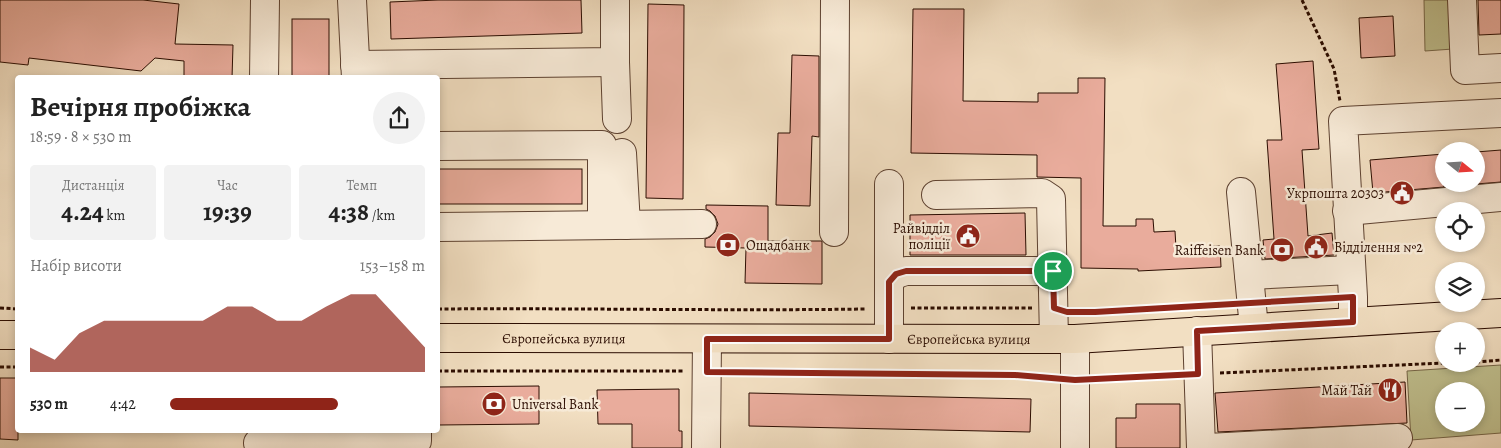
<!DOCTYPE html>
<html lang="uk">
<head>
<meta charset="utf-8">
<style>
  :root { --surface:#fff; --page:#f2f2f2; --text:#222; --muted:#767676; --accent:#8f2418 }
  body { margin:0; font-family:Alegreya,serif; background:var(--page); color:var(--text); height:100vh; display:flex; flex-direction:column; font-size:19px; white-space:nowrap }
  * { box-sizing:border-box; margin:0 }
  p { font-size:16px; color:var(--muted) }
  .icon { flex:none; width:28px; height:28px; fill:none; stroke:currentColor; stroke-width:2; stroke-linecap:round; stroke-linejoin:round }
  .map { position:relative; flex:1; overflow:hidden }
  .side { position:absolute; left:15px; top:75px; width:425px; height:358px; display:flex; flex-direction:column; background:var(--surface); border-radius:5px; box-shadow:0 2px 8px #0003 }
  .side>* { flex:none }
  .needle { width:32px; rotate:108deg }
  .fabs { position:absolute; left:1435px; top:142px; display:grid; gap:10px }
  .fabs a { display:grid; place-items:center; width:50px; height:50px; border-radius:50%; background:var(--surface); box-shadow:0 2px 8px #0003; font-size:25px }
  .pin { position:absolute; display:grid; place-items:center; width:42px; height:42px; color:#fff; margin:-21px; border:2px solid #fff; border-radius:50%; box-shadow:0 1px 5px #0007 }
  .round { display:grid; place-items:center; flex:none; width:52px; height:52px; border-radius:26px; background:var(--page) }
  .overview { display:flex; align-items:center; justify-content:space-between; height:85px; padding:0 15px }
  h1 { font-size:28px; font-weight:600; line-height:38px }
  .stats { display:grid; grid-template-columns:repeat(3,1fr); gap:8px; height:85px; padding:5px 15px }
  .stats div { display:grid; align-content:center; border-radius:5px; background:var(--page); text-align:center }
  .stats b { font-size:25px; font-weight:600 }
  .stats small { font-size:14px; font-weight:400 }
  .stats p { font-size:14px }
  .chart { height:140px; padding:10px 15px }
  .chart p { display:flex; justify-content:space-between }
  .chart svg { width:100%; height:90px; margin-top:5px; fill:var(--accent); opacity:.7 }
  ul { padding:0 15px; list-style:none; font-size:16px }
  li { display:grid; grid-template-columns:80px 60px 1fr; align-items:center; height:38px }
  li i { height:12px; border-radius:6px; background:var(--accent) }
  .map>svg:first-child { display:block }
</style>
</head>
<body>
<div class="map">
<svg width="1501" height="448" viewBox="0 0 1501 448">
  <rect width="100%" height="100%" fill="#f2dfc2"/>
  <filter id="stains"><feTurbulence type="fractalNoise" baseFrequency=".004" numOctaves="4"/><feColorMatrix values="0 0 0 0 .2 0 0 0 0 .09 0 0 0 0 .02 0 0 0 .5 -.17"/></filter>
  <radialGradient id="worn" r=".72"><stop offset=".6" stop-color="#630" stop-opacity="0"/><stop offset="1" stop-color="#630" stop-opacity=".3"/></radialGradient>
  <!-- green -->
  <g fill="#c0c08f" stroke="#766648" fill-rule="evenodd">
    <polygon points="1424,0 1451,0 1453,49 1425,51"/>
    <path d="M 1501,365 L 1501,433 L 1411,440 L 1407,371 ZM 1444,391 L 1476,391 L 1476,424 L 1444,424 Z"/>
  </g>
  <!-- building -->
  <g fill="#e9ac9c" stroke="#2b0c00">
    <polygon points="0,0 143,0 179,4 175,44 233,45 232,78 184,78 184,61 155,58 141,71 29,58 28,65 0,62"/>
    <polygon points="438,0 581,0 582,33 391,39 390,2"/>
    <polygon points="1478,0 1501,0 1501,34 1479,35"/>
    <polygon points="648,4 684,5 683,199 646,198"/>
    <polygon points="913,9 964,9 963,101 1038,102 1038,93 1078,93 1078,78 1105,78 1103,226 1136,226 1136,219 1153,219 1154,232 1175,231 1176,248 1220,246 1221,267 1138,271 1138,269 1081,268 1081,178 1037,177 1037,155 911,153"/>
    <polygon points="1393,16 1395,56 1361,58 1359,18"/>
    <rect x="292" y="19" width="37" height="59"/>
    <polygon points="792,55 819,56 819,137 812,136 810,206 776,205 778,133 790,133"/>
    <polygon points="1313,61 1319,149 1302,150 1308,236 1332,233 1334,255 1265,259 1263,240 1274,239 1267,140 1282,140 1276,64"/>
    <polygon points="1501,150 1501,182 1476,184 1476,152"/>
    <polygon points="1444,154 1444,187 1373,193 1370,160"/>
    <rect x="438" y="169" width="144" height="35"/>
    <polygon points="706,205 768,206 768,241 822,241 822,284 745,283 746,248 705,247 705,239 710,237 715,232 718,224 715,216 710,211 706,209"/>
    <polygon points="1025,213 1026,255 910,255 910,215"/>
    <polygon points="0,378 18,378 18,440 0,439"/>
    <polygon points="1405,382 1407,423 1218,432 1215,393"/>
    <polygon points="539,386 539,424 438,425 438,387"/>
    <polygon points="679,389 679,431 682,431 682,448 632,448 632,424 598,424 597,390"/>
    <polygon points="749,393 1031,399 1030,432 749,426"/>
    <polygon points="1136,404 1180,404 1180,448 1116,448 1116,418 1136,418"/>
  </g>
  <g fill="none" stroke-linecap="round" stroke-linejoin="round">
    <defs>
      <g id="minor">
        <polyline points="352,0 356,78"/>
        <polyline points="1462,0 1465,70 1501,68"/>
        <polyline points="615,62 617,119"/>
        <polyline points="355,65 615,62 615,0"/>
        <polyline points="264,78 265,0"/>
        <polyline points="438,146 602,145 602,225"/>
        <polyline points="622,153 626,225"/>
        <polyline points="1241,192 1254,328"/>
        <polyline points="936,195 1042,193 1051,199 1054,339"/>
        <polyline points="1347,211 1501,197"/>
        <polyline points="438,227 702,224"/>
        <polyline points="834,232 835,0"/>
        <polyline points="1249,275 1350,270"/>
        <polyline points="889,282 896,274 906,271 1053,271"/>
        <polyline points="1353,322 1353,297 1343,121 1501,113"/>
        <polyline points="1197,331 1201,448"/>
        <polyline points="889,339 889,184"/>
        <polyline points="1075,339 1075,448"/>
        <polyline points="258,443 417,441 417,430"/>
        <polyline points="706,448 707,339"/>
        <polyline points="1208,448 1398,438"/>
      </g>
      <g id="major">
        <polyline points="0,335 18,335"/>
        <path id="s1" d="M 438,338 L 1075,339 L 1501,313"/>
      </g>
    </defs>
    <!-- minor casing -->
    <use href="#minor" stroke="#5d4130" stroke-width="30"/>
    <!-- major casing -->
    <use href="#major" stroke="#2b0c00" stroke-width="30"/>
    <!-- path -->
    <g stroke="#2b0c00" stroke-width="3" stroke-dasharray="4 2.5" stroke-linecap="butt">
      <polyline points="1302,0 1334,69 1340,101"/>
      <polyline points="1275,301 1331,298"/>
      <polyline points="0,308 18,309"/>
      <polyline points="911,308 1032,308"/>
      <path d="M 438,309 C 581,308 724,311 867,309"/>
      <polyline points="1075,312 1231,304"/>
      <polyline points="1476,362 1501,360"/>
      <polyline points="0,367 18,367"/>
      <polyline points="438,371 684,371"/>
      <polyline points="728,372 1015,375 1054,378"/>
      <polyline points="1220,373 1444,363"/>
      <polyline points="1098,379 1176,375"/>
    </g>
    <!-- minor -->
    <use href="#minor" stroke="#f7ead7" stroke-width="28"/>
    <!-- major -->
    <use href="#major" stroke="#f2dfc2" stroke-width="28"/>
  </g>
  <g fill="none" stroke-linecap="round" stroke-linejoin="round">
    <defs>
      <polygon id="route" points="906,271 1053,271 1054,308 1067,312 1095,312 1353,297 1353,322 1197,331 1198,374 1075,380 1015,375 707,372 707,339 889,339 889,282 896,274"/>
    </defs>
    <!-- route casing -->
    <use href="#route" stroke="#fff" stroke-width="10"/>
    <!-- route -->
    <use href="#route" stroke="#8f2418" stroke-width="6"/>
  </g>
  <!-- icons -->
  <defs>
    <symbol id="civic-disc" viewBox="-11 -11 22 22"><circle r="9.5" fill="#8f2418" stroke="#f7ead7"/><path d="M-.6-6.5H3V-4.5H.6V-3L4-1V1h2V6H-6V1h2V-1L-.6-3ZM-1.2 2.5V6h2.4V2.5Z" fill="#fff"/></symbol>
    <symbol id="bank-disc" viewBox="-11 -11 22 22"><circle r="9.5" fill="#8f2418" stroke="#f7ead7"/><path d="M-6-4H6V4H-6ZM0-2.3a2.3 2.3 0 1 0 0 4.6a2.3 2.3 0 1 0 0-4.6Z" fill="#fff"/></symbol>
    <symbol id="restaurant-disc" viewBox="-11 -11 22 22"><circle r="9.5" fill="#8f2418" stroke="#f7ead7"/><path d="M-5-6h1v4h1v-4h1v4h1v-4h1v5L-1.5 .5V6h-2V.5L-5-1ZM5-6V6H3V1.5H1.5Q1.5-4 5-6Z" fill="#fff"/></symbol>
  </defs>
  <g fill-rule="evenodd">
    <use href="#civic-disc" x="1388" y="179" width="28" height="28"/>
    <use href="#civic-disc" x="954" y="222" width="28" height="28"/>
    <use href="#bank-disc" x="714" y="231" width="28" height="28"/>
    <use href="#civic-disc" x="1302" y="233" width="28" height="28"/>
    <use href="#bank-disc" x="1268" y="236" width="28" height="28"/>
    <use href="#restaurant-disc" x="1376" y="376" width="28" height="28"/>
    <use href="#bank-disc" x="480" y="390" width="28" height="28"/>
  </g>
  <g text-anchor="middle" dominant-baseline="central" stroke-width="5" stroke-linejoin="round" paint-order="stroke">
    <!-- poi labels -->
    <g font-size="14" fill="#2b0c00" stroke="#f7ead7" text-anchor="end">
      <text x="1384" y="193">Укрпошта 20303</text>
      <text x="950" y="228">Райвідділ<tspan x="950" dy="16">поліції</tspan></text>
      <text x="746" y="245" text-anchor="start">Ощадбанк</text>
      <text x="1334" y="247" text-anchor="start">Відділення №2</text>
      <text x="1264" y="250">Raiffeisen Bank</text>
      <text x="1372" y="390">Май Тай</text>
      <text x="512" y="404" text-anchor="start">Universal Bank</text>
    </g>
    <!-- street labels -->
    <g font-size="14" fill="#2b0c00" stroke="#f7ead7">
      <text stroke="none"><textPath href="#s1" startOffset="126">Європейська вулиця</textPath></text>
      <text stroke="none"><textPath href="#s1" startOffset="531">Європейська вулиця</textPath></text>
    </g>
  </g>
  <rect width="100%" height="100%" filter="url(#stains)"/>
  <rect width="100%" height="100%" fill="url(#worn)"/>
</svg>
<div class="fabs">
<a><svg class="needle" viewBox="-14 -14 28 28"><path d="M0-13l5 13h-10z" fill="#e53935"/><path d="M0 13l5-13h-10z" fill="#767676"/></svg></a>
<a><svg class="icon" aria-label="locate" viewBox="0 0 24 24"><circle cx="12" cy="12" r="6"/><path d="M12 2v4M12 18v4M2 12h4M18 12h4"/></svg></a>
<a><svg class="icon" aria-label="layers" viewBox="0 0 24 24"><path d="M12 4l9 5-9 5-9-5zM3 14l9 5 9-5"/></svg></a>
<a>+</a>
<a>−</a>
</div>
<div class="pin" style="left:1053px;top:271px;background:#1e9e55"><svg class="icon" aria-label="arrive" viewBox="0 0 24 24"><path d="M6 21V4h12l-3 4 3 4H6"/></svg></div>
<section class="side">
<div class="overview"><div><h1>Вечірня пробіжка</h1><p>18:59 · 8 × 530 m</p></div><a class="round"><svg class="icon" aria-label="share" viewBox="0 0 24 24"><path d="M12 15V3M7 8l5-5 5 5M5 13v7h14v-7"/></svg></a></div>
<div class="stats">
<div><p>Дистанція</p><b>4.24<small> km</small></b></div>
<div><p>Час</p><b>19:39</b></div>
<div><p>Темп</p><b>4:38<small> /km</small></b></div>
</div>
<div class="chart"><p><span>Набір висоти</span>153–158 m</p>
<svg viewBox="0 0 160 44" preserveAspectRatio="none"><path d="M0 44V32L10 38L20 25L30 19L40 19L50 19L60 19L70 19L80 12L90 12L100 19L110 19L120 12L130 6L140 6L150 19L160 32V44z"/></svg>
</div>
<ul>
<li><b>530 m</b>4:42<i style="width:66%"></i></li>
</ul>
</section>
</div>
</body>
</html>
